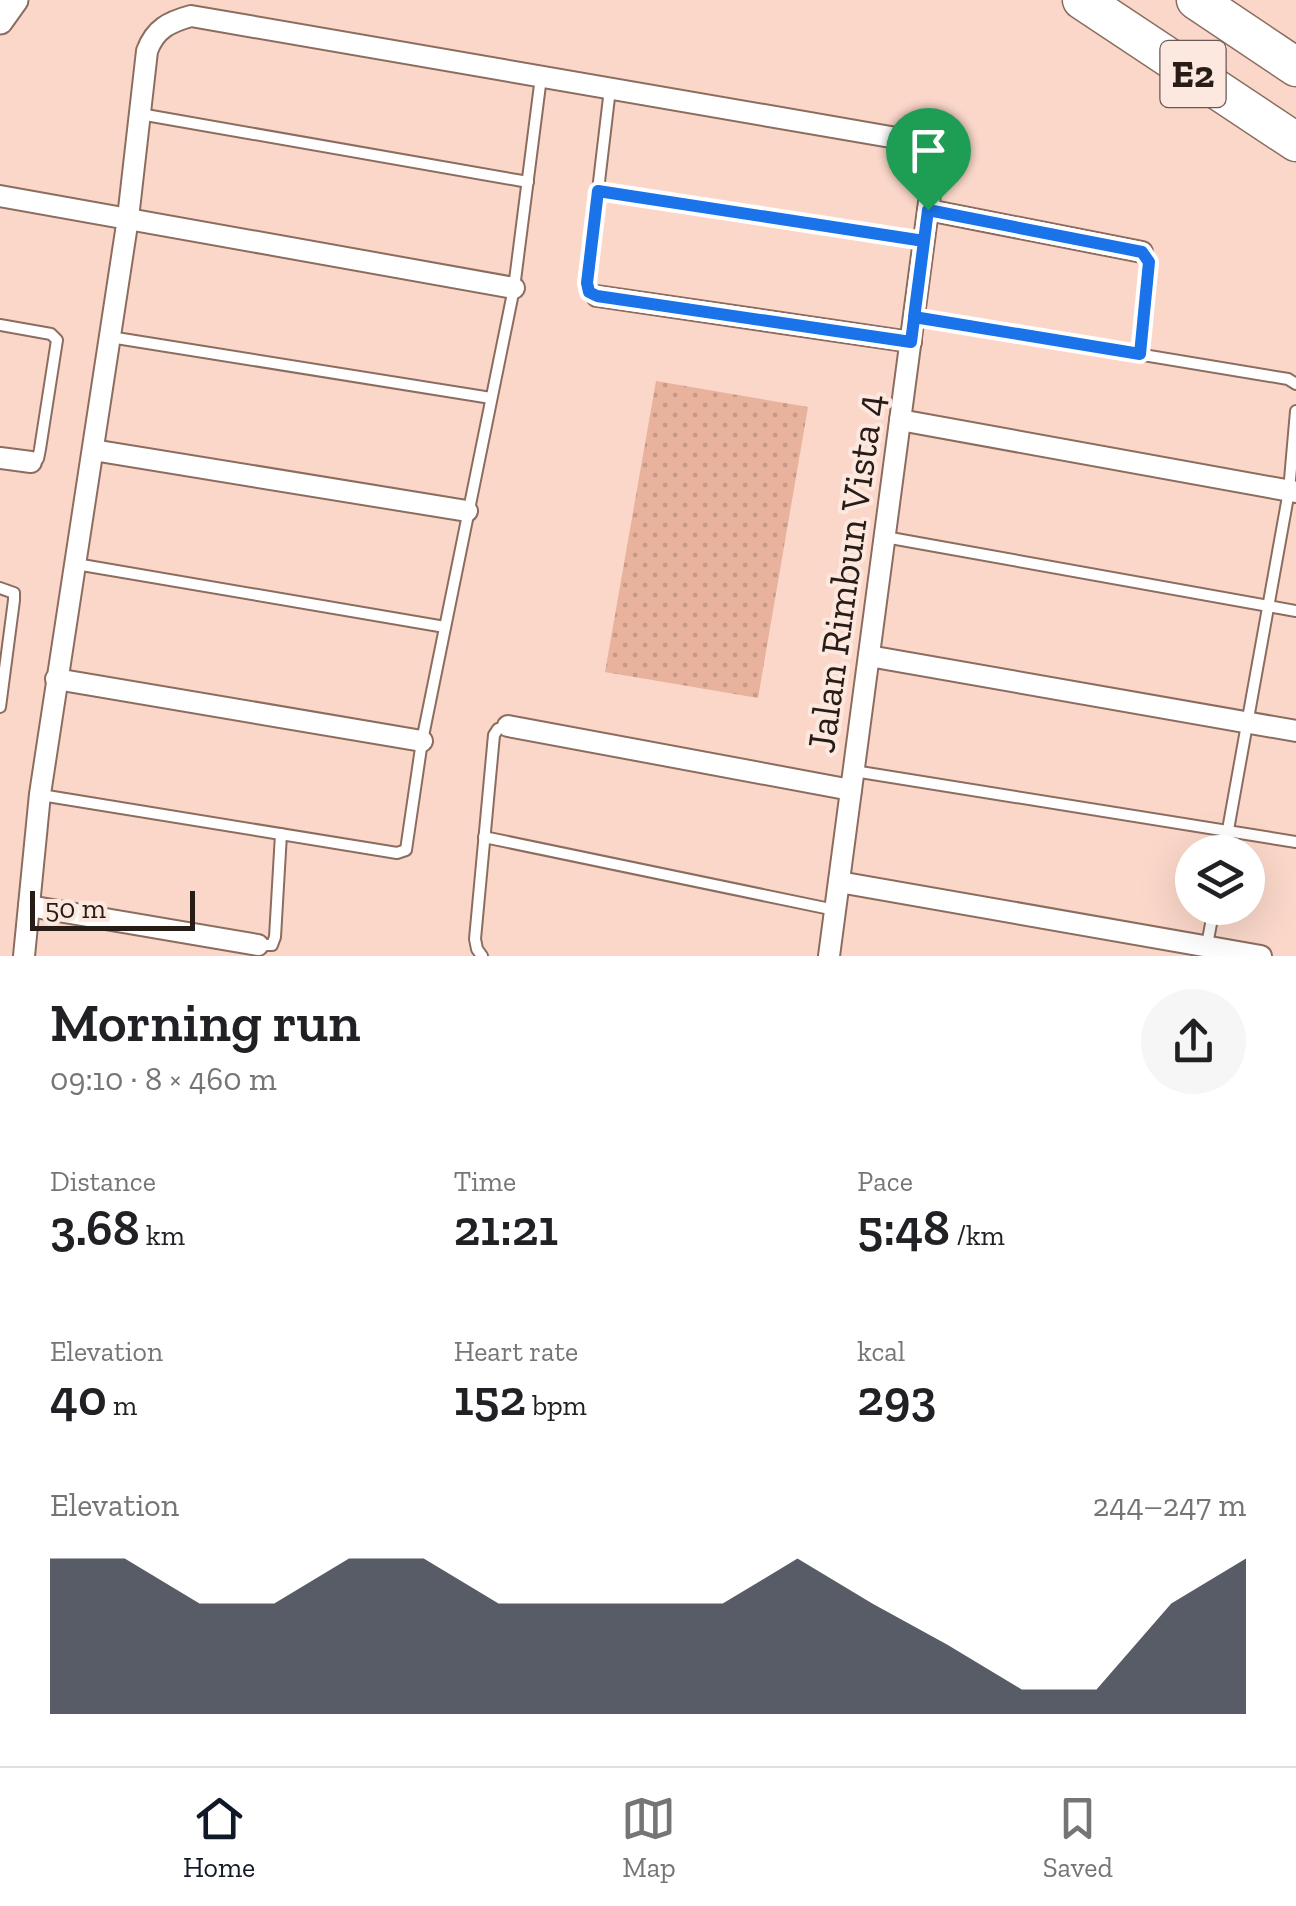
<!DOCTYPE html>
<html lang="en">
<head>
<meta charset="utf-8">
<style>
  :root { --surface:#fff; --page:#f6f6f6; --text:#202124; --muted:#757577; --line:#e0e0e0; --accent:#111827 }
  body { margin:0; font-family:"Zilla Slab",serif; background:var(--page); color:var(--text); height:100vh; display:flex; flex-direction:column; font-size:38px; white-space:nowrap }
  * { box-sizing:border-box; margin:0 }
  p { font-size:32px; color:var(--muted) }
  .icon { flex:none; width:55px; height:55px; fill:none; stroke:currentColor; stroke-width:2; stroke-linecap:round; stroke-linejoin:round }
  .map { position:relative; height:956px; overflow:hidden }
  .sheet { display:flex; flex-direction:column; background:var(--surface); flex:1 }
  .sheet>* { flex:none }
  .buttons { position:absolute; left:1175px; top:835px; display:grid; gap:20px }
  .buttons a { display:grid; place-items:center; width:90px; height:90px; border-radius:50%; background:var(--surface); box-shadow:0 10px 40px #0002; font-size:50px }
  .scale { position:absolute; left:30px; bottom:25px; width:165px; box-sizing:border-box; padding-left:10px; border:5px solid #281c17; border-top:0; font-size:28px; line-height:35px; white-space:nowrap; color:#281c17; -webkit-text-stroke:8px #fde8df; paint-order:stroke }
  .pin { position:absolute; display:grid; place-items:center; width:85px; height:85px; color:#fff; margin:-102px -42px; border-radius:50% 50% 50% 0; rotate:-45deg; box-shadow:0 0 10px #0007 }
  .pin .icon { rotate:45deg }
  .round { display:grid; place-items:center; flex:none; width:105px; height:105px; border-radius:52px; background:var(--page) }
  .headline { display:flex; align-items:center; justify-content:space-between; height:170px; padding:0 50px }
  h1 { font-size:55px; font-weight:600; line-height:75px }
  .figures { display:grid; grid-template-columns:repeat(3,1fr); gap:15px; height:170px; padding:10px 50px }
  .figures div { display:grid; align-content:center }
  .figures b { font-size:50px; font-weight:600 }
  .figures small { font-size:28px; font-weight:400 }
  .figures p { font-size:28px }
  .chart { height:280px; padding:20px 50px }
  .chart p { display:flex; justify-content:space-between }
  .chart svg { width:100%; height:180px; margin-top:10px; fill:var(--accent); opacity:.7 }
  .menu { display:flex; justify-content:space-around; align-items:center; height:140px; border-top:2px solid var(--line); background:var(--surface); font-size:28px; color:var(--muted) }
  .menu a { display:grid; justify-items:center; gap:5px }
  .menu .selected { color:var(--accent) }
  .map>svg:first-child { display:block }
</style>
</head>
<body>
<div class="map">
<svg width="1296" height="956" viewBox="0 0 1296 956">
  <defs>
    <pattern id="park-dots" width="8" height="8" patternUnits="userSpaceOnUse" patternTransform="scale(2.5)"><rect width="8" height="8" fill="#e8b29c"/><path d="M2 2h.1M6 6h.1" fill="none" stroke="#c79886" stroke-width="1.8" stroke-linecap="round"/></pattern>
  </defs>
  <rect width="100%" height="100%" fill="#fad7c9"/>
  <!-- park -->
  <polygon fill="url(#park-dots)" points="656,381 808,407 758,698 605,672"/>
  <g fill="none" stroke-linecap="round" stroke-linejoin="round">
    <defs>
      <g id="service">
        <polyline points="140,114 528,182"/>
        <polyline points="598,191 923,241"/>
        <polyline points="596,296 589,292 587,283 610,89"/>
        <polyline points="914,317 1288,379 1296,384"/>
        <polyline points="0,325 51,334 57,340 40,449 38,459 31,462"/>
        <polyline points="110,337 491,398"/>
        <polyline points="1140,354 1149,263 1142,252"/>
        <polyline points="885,537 1296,611"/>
        <polyline points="76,564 445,627"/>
        <polyline points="0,588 14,593 14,600 0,707"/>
        <polyline points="854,771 1296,842"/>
        <polyline points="41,795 397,853 406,850 422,741 514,288 541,77"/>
        <polyline points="484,837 835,910"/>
        <polyline points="1224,852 1289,491 1296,411"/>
        <polyline points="258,945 272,945 275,937 281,834"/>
        <polyline points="1206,950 1214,908"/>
        <polyline points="482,956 477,949 475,939 494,735 498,729 508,726"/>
      </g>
      <g id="minor">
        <polyline points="0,196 514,288"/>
        <polyline points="928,210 1142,252"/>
        <polyline points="597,296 911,342"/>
        <polyline points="900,420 1296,492"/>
        <polyline points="93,450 467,511"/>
        <polyline points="0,458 31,462"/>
        <polyline points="869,656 1296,731"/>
        <polyline points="56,679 422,741"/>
        <polyline points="508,726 851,790"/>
        <polyline points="839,882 1261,956"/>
        <polyline points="29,906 258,945"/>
        <path d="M 24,956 L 40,794 L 128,218 L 147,51 C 155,29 169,22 191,16 L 908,140 C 923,146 928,157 933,172 L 829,956"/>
      </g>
      <polyline id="tertiary" points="0,21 15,0"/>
      <g id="motorway">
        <polyline points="1082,0 1296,142"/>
        <polyline points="1196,0 1296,67"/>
      </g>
    </defs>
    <!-- service casing -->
    <use href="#service" stroke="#8b6d60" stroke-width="14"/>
    <!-- minor casing -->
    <use href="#minor" stroke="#8b6d60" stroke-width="24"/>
    <!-- tertiary casing -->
    <use href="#tertiary" stroke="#8b6d60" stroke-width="29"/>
    <!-- motorway casing -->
    <use href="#motorway" stroke="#8b6d60" stroke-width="41"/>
    <!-- service -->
    <use href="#service" stroke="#fff" stroke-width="10"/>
    <!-- minor -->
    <use href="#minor" stroke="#fff" stroke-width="20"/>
    <!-- tertiary -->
    <use href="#tertiary" stroke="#fff" stroke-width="25"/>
    <!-- motorway -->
    <use href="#motorway" stroke="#fff" stroke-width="38"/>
  </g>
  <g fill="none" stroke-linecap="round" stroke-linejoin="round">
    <defs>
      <polyline id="route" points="928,210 911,342 597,296 589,292 587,283 598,191 924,241 914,317 1140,354 1149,262 1142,252 928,210"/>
    </defs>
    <!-- route casing -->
    <use href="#route" stroke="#fff" stroke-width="20"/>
    <!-- route -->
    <use href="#route" stroke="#1a73e8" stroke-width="12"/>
  </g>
  <g text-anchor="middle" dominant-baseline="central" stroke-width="8" stroke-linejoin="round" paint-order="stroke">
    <!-- shield labels -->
    <rect fill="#fde8df" stroke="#685953" stroke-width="2.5" x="1160.5" y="41" width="65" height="66" rx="8"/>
    <g font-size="38" font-weight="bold" fill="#281c17">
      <text x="1193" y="74">E2</text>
    </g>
    <!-- street labels -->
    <g font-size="40" fill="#281c17" stroke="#fde8df">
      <text transform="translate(845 573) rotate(-82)">Jalan Rimbun Vista 4</text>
    </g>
  </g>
</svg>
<div class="buttons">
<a><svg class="icon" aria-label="layers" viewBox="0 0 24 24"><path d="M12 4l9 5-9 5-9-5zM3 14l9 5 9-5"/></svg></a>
</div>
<div class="scale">50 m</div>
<div class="pin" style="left:928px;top:210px;background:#1e9e55"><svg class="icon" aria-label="arrive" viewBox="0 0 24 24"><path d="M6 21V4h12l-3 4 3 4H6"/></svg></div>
</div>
<section class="sheet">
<div class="headline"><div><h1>Morning run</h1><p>09:10 · 8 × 460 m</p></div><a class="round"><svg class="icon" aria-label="share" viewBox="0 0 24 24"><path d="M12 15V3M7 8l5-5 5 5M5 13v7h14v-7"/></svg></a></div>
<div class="figures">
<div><p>Distance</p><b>3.68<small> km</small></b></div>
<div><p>Time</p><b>21:21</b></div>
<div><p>Pace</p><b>5:48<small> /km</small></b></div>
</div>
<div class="figures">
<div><p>Elevation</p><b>40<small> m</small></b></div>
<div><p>Heart rate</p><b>152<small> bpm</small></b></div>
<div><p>kcal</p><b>293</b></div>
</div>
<div class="chart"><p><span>Elevation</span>244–247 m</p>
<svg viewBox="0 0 160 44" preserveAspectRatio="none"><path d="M0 44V6L10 6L20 17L30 17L40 6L50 6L60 17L70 17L80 17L90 17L100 6L110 17L120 27L130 38L140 38L150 17L160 6V44z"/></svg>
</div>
</section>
<nav class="menu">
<a class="selected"><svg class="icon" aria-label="home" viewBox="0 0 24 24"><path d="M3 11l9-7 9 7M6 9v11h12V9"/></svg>Home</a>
<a><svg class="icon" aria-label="map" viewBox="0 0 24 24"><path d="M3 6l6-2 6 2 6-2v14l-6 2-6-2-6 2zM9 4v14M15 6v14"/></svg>Map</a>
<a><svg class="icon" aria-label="saved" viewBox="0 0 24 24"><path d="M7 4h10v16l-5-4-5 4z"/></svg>Saved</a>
</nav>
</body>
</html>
